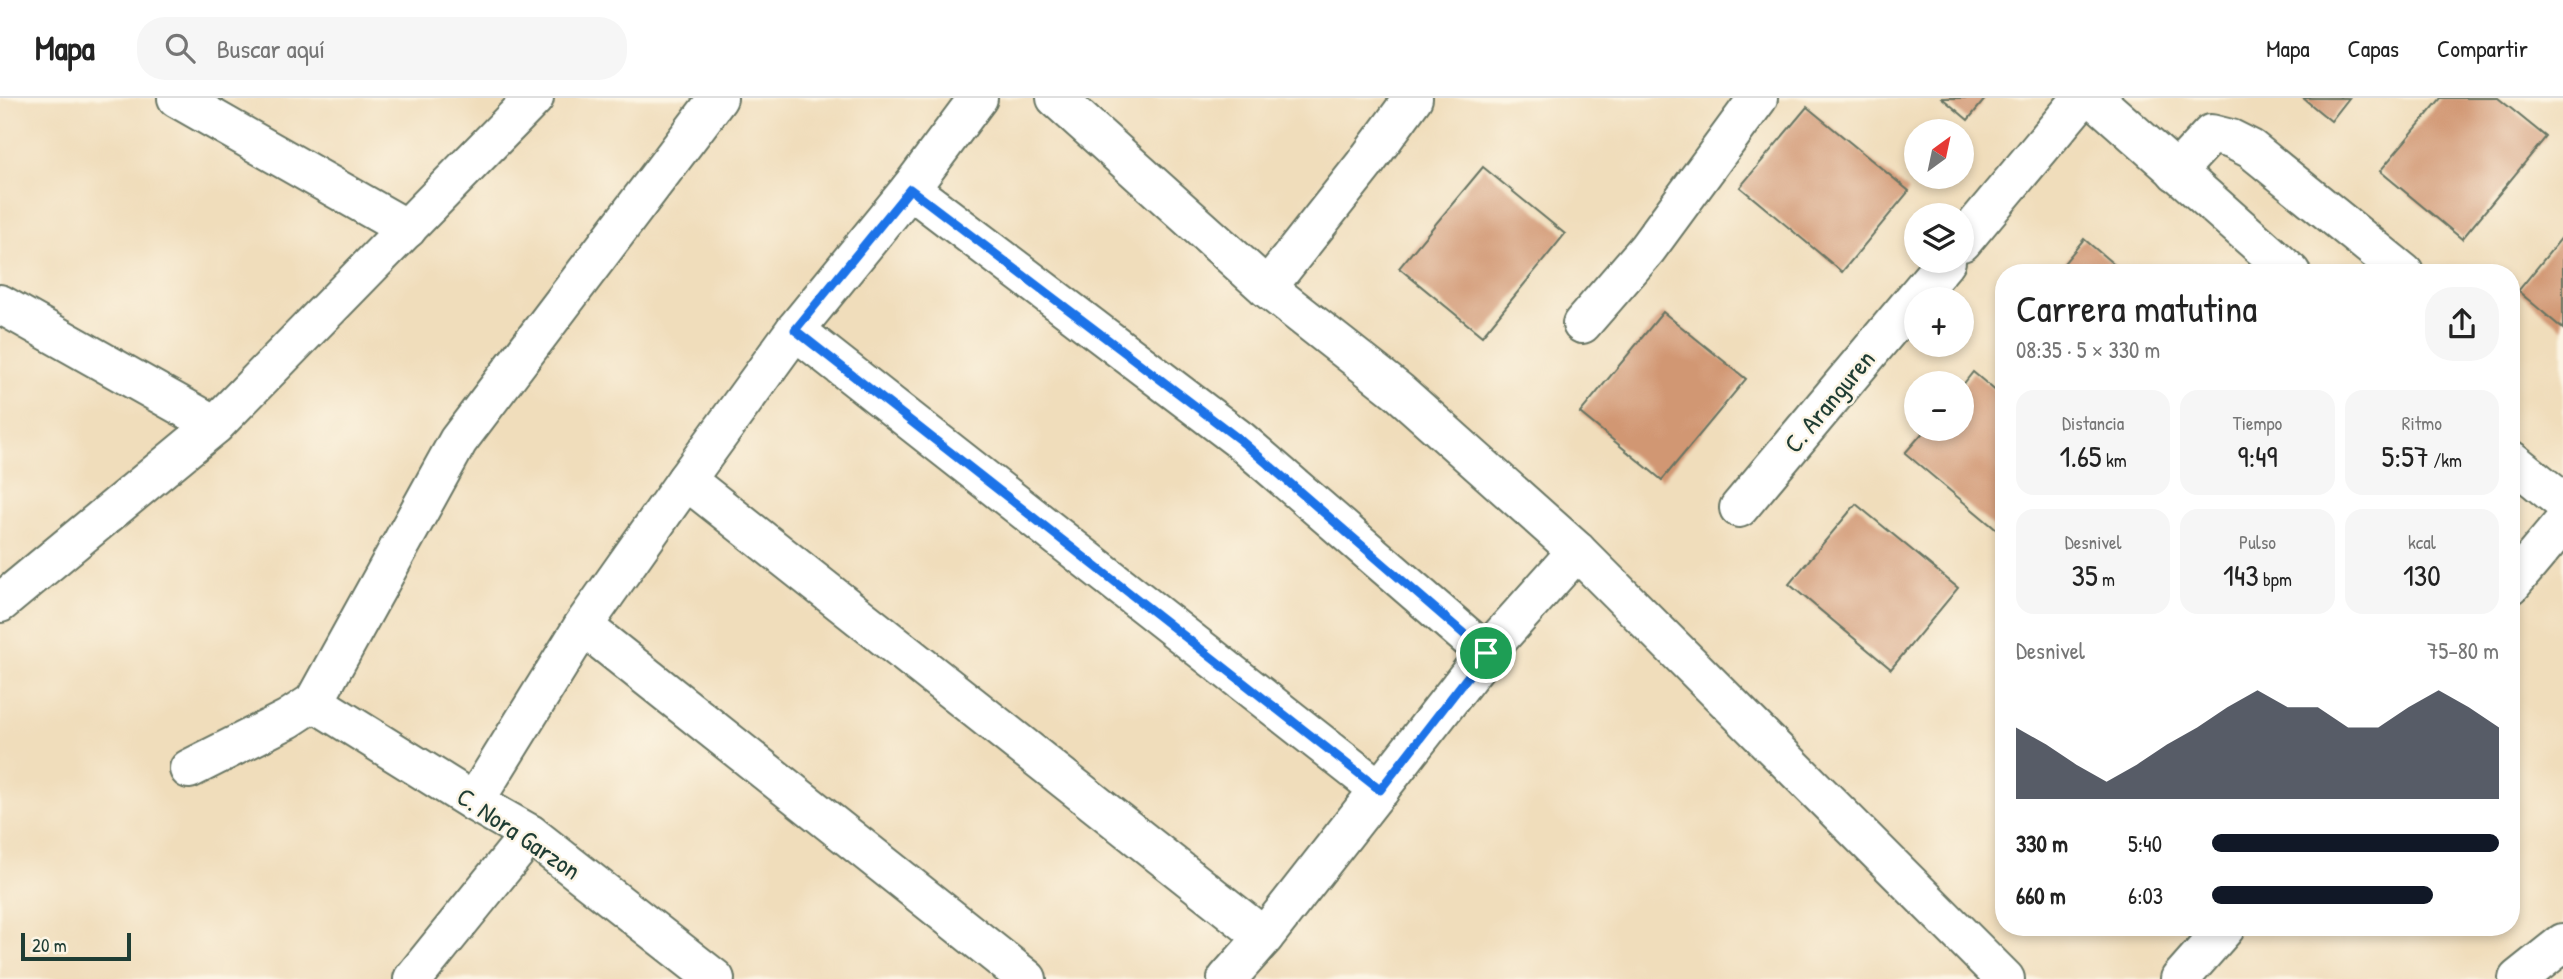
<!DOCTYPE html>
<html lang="es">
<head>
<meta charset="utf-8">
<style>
  :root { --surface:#fff; --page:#f6f6f6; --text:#222; --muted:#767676; --line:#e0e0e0; --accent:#111827 }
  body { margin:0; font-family:"Patrick Hand",sans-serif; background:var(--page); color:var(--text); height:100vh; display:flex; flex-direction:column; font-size:26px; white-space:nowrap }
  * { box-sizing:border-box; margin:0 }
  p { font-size:23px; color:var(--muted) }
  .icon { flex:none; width:38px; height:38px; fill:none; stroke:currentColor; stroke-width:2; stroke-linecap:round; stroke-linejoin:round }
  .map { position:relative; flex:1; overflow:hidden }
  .details { position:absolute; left:1995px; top:166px; width:525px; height:672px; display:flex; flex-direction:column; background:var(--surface); border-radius:28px; box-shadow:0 4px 10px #0003 }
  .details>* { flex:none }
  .needle { width:46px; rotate:33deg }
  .buttons { position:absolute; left:1904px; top:21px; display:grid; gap:14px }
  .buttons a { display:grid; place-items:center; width:70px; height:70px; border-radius:50%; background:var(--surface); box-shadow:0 4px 10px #0003; font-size:35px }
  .scale { position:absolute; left:21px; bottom:18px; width:110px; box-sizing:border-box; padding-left:7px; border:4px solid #1f3d34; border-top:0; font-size:19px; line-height:24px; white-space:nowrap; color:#1f3d34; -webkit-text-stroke:5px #fcf5e5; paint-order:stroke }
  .pin { position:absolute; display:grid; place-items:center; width:60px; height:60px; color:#fff; margin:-30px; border:4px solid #fff; border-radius:50%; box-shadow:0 2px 7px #0007 }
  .round { display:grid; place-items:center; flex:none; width:74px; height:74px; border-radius:28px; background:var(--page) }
  .overview { display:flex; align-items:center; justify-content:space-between; height:119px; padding:0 21px }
  h1 { font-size:38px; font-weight:600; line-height:52px }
  .figures { display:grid; grid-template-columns:repeat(3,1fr); gap:10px; height:119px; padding:7px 21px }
  .figures div { display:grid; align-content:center; border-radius:18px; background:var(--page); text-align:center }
  .figures b { font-size:30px; font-weight:600 }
  .figures small { font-size:19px; font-weight:400 }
  .figures p { font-size:19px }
  .chart { height:196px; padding:14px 21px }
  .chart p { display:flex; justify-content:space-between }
  .chart svg { width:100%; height:126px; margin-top:7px; fill:var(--accent); opacity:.7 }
  ul { padding:0 21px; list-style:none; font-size:23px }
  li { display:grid; grid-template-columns:112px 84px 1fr; align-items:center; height:52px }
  li i { height:18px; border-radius:9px; background:var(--accent) }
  header { display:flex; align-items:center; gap:42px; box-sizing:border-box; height:98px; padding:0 35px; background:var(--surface); border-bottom:2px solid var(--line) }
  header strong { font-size:33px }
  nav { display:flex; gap:38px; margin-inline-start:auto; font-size:24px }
  .search { width:490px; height:63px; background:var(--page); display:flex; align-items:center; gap:18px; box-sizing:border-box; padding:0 24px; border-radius:28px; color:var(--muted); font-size:26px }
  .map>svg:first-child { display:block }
</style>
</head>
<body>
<header>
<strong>Mapa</strong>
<div class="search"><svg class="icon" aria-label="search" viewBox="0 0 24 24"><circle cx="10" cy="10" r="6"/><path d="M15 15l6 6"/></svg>Buscar aquí</div>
<nav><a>Mapa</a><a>Capas</a><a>Compartir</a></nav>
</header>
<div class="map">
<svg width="2563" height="881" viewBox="0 0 2563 881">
  <rect width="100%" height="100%" fill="#fcf5e5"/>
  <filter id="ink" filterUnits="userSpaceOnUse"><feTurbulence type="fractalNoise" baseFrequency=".0143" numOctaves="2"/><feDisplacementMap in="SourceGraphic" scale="14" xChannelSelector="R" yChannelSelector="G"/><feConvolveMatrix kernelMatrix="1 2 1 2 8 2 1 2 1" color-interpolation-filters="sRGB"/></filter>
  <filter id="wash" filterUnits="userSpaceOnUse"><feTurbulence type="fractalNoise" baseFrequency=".00686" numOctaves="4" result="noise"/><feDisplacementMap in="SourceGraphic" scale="28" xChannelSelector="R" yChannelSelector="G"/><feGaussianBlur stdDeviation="1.57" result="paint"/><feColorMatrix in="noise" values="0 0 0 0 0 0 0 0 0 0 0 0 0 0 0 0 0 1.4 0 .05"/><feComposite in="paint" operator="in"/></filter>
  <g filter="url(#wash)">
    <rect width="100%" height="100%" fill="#f0ddbb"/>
    <g id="blocks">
      <!-- building -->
      <g fill="#d19773">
        <polygon points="1942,0 1986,0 1968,22"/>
        <polygon points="2303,0 2349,0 2331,23"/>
        <polygon points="2441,0 2498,0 2546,39 2462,141 2380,73"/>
        <polygon points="1807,9 1909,93 1842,174 1740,89"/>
        <polygon points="1483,69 1565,136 1482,238 1399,170"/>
        <polygon points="2563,138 2563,231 2518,193"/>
        <polygon points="2084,141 2124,175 2056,175"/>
        <polygon points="1663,214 1746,281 1662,382 1580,315"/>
        <polygon points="1973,274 2004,300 2004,438 1905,355 1926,331 1962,331 1962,288"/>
        <polygon points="1856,406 1958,490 1891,571 1789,486"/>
      </g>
    </g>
  </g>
  <g filter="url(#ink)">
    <use href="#blocks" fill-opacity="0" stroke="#687563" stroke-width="2"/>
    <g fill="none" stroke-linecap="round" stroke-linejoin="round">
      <defs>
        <g id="minor">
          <polyline points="177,0 407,131"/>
          <polyline points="1056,0 1267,190 1398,293 1577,453 2005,881"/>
          <polyline points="2094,0 2291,175"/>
          <polyline points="2176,74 2211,36 2231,41 2251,51 2404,175"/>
          <polyline points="910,91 1240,342 1486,555"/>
          <polyline points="1962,144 2082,0"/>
          <polyline points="1267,190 1364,67 1413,0"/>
          <polyline points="0,206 215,327"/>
          <polyline points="1582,226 1647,151 1758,0"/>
          <polyline points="795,232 1380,692"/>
          <polyline points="2511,362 2563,404"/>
          <polyline points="686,382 1264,839"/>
          <polyline points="1739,410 1946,163"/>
          <polyline points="2511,487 2563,425"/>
          <polyline points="0,505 215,327 534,0"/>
          <polyline points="583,528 1027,881"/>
          <polyline points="314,604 474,704 530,736 715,881"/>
          <polyline points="189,671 288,621 314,604 458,343 718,0"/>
          <polyline points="474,704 583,528 686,382 795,232 910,91 978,0"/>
          <polyline points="413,881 530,736"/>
          <polyline points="1227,881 1264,839 1486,555 1577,453"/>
          <polyline points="2180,881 2225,830"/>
          <polyline points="2518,881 2563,845"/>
        </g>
      </defs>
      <!-- minor casing -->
      <use href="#minor" stroke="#687563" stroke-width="42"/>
      <!-- minor -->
      <use href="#minor" stroke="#fff" stroke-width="38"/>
    </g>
  </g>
  <g fill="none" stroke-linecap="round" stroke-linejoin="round" filter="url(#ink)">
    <defs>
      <polygon id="route" points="910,91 1240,342 1486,555 1380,692 795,232"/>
    </defs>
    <!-- route casing -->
    <use href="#route" stroke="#fff" stroke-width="14"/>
    <!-- route -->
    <use href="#route" stroke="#1a73e8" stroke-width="9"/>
  </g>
  <g text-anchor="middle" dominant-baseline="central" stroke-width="5" stroke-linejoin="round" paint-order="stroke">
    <!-- street labels -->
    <g font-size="26" fill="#1f3d34" stroke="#fcf5e5">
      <text transform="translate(1829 303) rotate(-50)">C. Aranguren</text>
      <text transform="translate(519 735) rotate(34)">C. Nora Garzon</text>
    </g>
  </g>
</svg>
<div class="buttons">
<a><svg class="needle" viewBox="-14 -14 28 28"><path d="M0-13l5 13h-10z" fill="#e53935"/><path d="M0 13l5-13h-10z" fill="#767676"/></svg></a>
<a><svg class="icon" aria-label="layers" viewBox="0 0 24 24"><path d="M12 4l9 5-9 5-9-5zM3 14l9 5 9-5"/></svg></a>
<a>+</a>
<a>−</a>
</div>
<div class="scale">20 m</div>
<div class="pin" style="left:1486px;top:555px;background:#1e9e55"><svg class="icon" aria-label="arrive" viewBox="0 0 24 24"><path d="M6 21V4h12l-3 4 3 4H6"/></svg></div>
<section class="details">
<div class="overview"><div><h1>Carrera matutina</h1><p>08:35 · 5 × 330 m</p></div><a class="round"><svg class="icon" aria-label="share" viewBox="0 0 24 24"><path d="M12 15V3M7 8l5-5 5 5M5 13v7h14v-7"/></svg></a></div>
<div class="figures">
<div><p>Distancia</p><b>1.65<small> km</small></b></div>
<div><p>Tiempo</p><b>9:49</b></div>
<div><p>Ritmo</p><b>5:57<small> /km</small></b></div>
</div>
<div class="figures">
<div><p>Desnivel</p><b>35<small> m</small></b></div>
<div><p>Pulso</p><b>143<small> bpm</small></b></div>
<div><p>kcal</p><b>130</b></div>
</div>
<div class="chart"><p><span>Desnivel</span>75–80 m</p>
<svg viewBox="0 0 160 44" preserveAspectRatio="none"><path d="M0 44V19L10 25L20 32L30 38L40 32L50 25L60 19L70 12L80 6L90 12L100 12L110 19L120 19L130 12L140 6L150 12L160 19V44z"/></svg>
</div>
<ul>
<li><b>330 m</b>5:40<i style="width:100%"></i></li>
<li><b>660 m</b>6:03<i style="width:77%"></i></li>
</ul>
</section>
</div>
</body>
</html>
